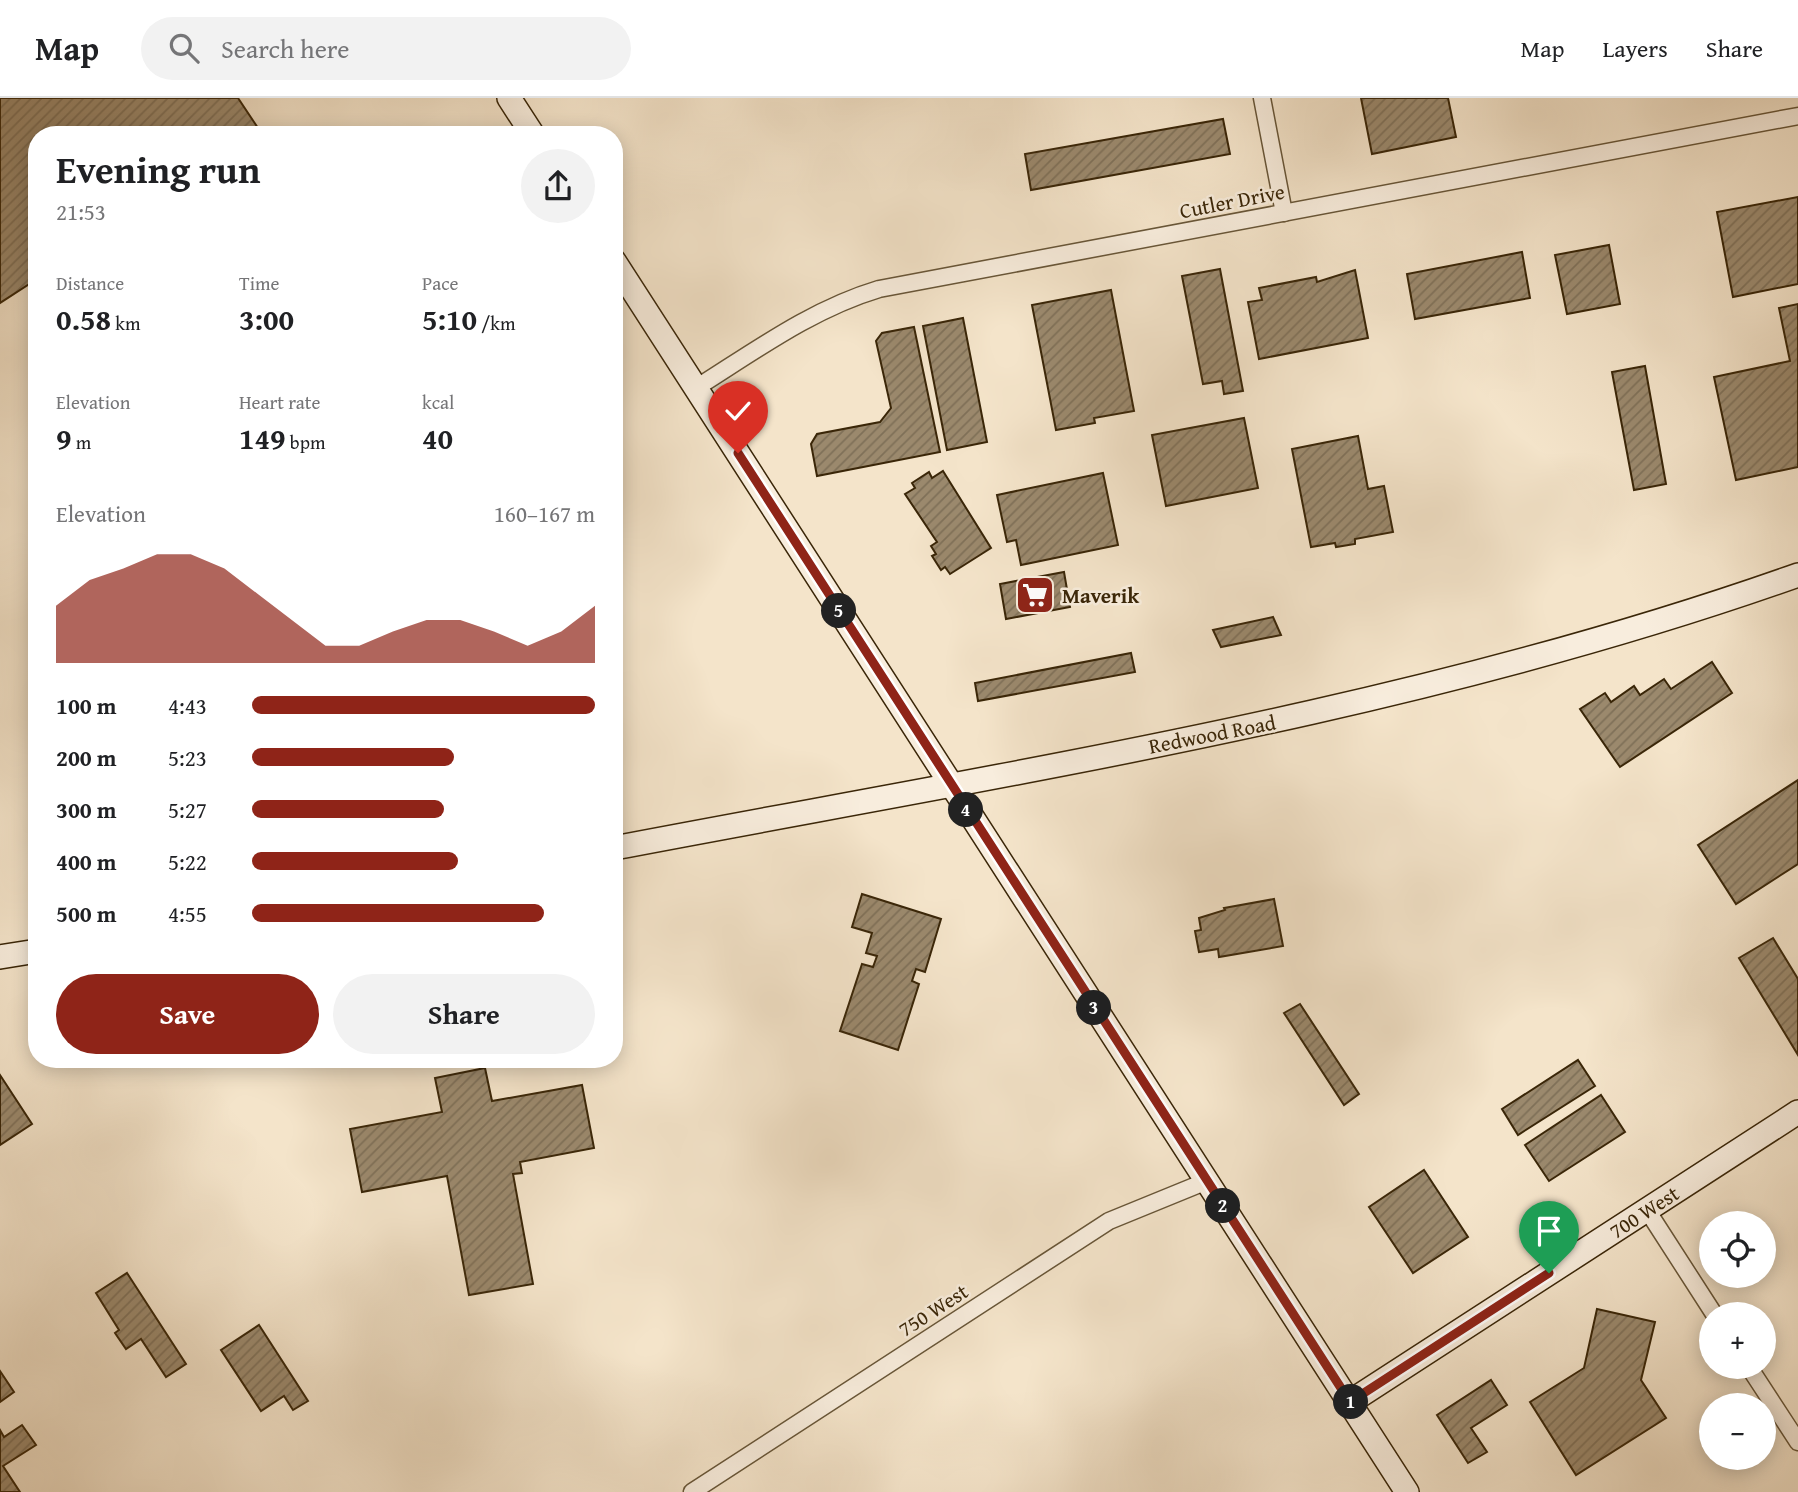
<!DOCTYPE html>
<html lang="en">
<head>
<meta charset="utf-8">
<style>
  :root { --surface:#fff; --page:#f2f2f2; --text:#202124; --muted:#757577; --line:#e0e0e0; --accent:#8f2418 }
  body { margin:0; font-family:"Gentium Book Plus",serif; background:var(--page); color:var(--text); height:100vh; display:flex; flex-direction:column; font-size:26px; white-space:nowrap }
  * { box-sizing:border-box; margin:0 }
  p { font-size:23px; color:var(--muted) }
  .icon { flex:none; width:38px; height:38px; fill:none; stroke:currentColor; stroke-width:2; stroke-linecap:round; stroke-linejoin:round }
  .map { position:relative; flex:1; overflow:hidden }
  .drawer { position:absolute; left:28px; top:28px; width:595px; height:942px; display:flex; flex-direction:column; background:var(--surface); border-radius:28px; box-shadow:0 4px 18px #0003 }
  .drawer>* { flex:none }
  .buttons { position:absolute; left:1699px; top:1113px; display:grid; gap:14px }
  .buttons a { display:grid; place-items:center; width:77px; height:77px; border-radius:50%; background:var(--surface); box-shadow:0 4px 18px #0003; font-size:35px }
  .pin { position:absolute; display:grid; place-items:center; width:60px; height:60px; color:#fff; margin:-72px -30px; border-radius:50% 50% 50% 0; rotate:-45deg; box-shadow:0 0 7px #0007 }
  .pin .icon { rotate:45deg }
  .km { position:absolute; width:35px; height:35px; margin:-18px; border-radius:50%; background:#222; color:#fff; font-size:19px; line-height:35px; text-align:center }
  .round { display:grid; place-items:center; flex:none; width:74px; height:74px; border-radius:37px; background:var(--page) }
  .summary { display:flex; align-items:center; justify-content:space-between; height:119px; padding:0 28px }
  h1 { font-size:38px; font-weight:700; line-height:52px }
  .figures { display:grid; grid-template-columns:repeat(3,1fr); gap:10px; height:119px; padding:7px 28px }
  .figures div { display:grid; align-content:center }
  .figures b { font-size:30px; font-weight:700 }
  .figures small { font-size:19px; font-weight:400 }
  .figures p { font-size:19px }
  .chart { height:196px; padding:14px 28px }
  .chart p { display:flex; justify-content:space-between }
  .chart svg { width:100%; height:126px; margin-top:7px; fill:var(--accent); opacity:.7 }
  .cta { display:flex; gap:14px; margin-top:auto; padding:14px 28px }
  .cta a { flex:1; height:80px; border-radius:42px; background:var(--accent); color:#fff; font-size:28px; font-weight:700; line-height:80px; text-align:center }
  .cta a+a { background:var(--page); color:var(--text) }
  ul { padding:0 28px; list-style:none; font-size:23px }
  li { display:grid; grid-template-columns:112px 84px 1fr; align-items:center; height:52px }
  li i { height:18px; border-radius:9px; background:var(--accent) }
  header { display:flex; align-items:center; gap:42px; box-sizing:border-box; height:98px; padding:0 35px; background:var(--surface); border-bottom:2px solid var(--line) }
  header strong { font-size:33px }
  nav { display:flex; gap:38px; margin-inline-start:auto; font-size:24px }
  .search { width:490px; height:63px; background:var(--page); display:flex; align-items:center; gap:18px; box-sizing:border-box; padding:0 24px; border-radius:38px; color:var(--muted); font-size:26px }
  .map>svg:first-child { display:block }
</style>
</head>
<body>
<header>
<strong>Map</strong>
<div class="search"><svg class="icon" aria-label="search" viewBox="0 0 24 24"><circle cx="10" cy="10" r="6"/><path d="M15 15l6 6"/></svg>Search here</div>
<nav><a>Map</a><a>Layers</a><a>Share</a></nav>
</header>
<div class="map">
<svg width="1798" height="1394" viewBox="0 0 1798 1394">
  <defs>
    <pattern id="building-hatch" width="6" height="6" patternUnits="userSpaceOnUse" patternTransform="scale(1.75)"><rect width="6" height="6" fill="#9b896d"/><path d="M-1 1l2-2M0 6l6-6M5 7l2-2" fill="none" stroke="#7f7058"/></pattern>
  </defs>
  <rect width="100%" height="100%" fill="#f4e4ca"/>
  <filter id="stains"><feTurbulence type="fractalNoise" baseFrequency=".00286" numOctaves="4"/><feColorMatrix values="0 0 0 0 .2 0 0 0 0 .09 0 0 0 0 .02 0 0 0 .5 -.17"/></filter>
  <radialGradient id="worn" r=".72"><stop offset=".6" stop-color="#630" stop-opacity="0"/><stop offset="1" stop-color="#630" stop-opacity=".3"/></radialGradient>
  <!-- building -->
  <g fill="url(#building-hatch)" stroke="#3a2608" stroke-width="2">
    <polygon points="0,0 238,0 262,36 37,37 37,181 0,205"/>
    <polygon points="1361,0 1448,0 1456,39 1372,56"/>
    <polygon points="1223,21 1230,56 1031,92 1025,56"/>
    <polygon points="1798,99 1798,186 1733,199 1717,114"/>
    <polygon points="1609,147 1620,206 1567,216 1555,157"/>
    <polygon points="1522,154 1530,200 1415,221 1407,176"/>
    <polygon points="1220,171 1243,293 1224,296 1222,283 1203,286 1182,178"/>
    <polygon points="1355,172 1368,240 1259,261 1248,204 1262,202 1259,190 1316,179 1317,184"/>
    <polygon points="1111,192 1134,313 1094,320 1095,325 1056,332 1032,207"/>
    <polygon points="1798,206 1798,369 1736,382 1714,279 1790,263 1779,210"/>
    <polygon points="963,220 987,344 947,352 923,228"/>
    <polygon points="914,229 940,354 817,378 811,346 817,336 880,324 891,310 876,243 882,235"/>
    <polygon points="1645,268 1666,386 1634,392 1612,274"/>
    <polygon points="1244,320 1258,390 1166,408 1152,337"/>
    <polygon points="1358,338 1368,391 1384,388 1393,434 1355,441 1355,446 1336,449 1335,445 1311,449 1292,351"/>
    <polygon points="943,373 991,450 950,476 945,469 941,472 932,458 936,456 931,448 937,444 905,396 915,390 912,385 929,374 932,380"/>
    <polygon points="1103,375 1118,447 1021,467 1016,442 1007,444 997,397"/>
    <polygon points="1064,474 1070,509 1006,521 1000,486"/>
    <polygon points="1273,519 1281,537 1221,549 1213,532"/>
    <polygon points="1131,555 1135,574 978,603 975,585"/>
    <polygon points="1712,564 1732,595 1620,669 1580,611 1605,595 1611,604 1634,588 1640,597 1664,581 1671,591"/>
    <polygon points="1798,682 1798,766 1736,806 1698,747"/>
    <polygon points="862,796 941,821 925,874 916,871 912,883 919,886 898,952 840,933 862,866 873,869 877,858 866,855 872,835 852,829"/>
    <polygon points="1274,801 1283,848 1219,859 1218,851 1199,854 1195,833 1201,832 1199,820 1225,812 1224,810"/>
    <polygon points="1773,840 1798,881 1798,957 1739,860"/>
    <polygon points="1300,906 1359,996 1344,1007 1284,915"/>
    <polygon points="1578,962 1595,988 1518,1037 1502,1011"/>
    <polygon points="485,970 492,1003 582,987 594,1050 520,1064 522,1075 513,1076 533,1186 469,1197 447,1078 362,1094 350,1031 442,1014 435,980"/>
    <polygon points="0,977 32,1026 0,1047"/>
    <polygon points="1601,997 1625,1034 1549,1083 1525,1047"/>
    <polygon points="1424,1072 1468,1139 1413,1175 1369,1109"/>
    <polygon points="127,1175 186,1266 166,1279 141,1241 126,1251 115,1235 119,1232 96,1195"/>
    <polygon points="1597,1211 1655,1224 1641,1282 1666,1320 1576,1377 1530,1304 1584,1270"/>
    <polygon points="259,1227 308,1303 293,1312 284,1298 261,1313 221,1252"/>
    <polygon points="0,1273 14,1294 0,1304"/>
    <polygon points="1491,1282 1507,1307 1471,1330 1487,1354 1468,1365 1437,1317"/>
    <polygon points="22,1327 36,1347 3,1368 20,1394 0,1394 0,1332 4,1339"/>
  </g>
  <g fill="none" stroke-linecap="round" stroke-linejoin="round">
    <defs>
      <g id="street">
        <polyline points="1262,0 1284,115"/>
        <path d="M 696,290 C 755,253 812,211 879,191 L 1798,18"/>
        <polyline points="1647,1112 1714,1216"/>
        <polyline points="1749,1269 1798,1344"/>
        <polyline points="692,1394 1109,1123 1207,1083"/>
      </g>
      <g id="secondary">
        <polyline points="509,0 533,37"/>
        <polyline points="614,163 1407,1394"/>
        <path d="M 614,750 C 1012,674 1415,613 1798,477"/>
        <polyline points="0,859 37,853"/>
        <polyline points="1350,1304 1798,1014"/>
      </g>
    </defs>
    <!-- street casing -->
    <use href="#street" stroke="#685638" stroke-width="19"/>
    <!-- secondary casing -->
    <use href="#secondary" stroke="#3a2608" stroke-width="26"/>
    <!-- street -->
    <use href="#street" stroke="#f8eddd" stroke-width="16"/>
    <!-- secondary -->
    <use href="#secondary" stroke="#f8eddd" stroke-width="23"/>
  </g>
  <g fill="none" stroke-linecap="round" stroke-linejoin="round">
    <defs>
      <polyline id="route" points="738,355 1350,1304 1549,1175"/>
    </defs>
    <!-- route casing -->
    <use href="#route" stroke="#fff" stroke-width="14"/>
    <!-- route -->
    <use href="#route" stroke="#8f2418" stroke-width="9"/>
  </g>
  <!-- icons -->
  <defs>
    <symbol id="supermarket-square" viewBox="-11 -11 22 22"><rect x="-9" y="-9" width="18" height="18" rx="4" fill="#8f2418" stroke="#f8eddd"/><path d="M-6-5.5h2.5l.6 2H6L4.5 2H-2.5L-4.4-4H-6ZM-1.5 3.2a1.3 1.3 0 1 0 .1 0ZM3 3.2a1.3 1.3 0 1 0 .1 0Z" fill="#fff"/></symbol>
  </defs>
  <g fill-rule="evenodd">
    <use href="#supermarket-square" x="1013" y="475" width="44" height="44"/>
  </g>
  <g text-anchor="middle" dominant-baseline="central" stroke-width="5" stroke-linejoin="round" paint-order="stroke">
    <!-- street labels -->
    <g font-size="21" fill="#3a2608" stroke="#f8eddd">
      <text transform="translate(1232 103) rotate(-11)">Cutler Drive</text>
      <text transform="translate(1212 636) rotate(-11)">Redwood Road</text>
      <text transform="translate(1644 1114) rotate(-33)">700 West</text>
      <text transform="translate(933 1212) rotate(-33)">750 West</text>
    </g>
    <!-- poi labels -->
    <g font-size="21" font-weight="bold" fill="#3a2608" stroke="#f8eddd" text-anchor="start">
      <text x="1062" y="497">Maverik</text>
    </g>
  </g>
  <rect width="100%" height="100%" filter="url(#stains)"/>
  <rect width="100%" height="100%" fill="url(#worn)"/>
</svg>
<div class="buttons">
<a><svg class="icon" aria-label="locate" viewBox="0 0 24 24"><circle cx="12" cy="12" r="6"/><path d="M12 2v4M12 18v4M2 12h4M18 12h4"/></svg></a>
<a>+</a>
<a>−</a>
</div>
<div class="pin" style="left:1549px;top:1175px;background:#1e9e55"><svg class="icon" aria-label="arrive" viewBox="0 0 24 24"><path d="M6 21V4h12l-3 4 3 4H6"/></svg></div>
<div class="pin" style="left:738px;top:355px;background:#d93025"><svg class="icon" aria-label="check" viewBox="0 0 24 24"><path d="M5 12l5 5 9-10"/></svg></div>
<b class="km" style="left:1351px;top:1304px">1</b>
<b class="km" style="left:1223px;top:1108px">2</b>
<b class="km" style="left:1094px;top:910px">3</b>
<b class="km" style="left:966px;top:712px">4</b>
<b class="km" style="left:839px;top:513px">5</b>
<section class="drawer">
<div class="summary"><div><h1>Evening run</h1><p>21:53</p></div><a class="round"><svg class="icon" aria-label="share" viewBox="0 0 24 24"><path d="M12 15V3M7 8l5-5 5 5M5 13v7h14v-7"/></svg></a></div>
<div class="figures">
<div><p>Distance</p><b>0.58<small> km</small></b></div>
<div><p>Time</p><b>3:00</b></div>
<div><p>Pace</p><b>5:10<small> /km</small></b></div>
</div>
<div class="figures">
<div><p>Elevation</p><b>9<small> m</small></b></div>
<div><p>Heart rate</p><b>149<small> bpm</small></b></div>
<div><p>kcal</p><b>40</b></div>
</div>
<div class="chart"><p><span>Elevation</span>160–167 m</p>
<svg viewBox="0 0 160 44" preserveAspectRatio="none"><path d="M0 44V24L10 15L20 11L30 6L40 6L50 11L60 20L70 29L80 38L90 38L100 33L110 29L120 29L130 33L140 38L150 33L160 24V44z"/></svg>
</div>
<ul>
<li><b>100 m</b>4:43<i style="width:100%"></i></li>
<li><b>200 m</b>5:23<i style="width:59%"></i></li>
<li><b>300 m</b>5:27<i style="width:56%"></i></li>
<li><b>400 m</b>5:22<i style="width:60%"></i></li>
<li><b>500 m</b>4:55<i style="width:85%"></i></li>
</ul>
<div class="cta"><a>Save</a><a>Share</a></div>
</section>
</div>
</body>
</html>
